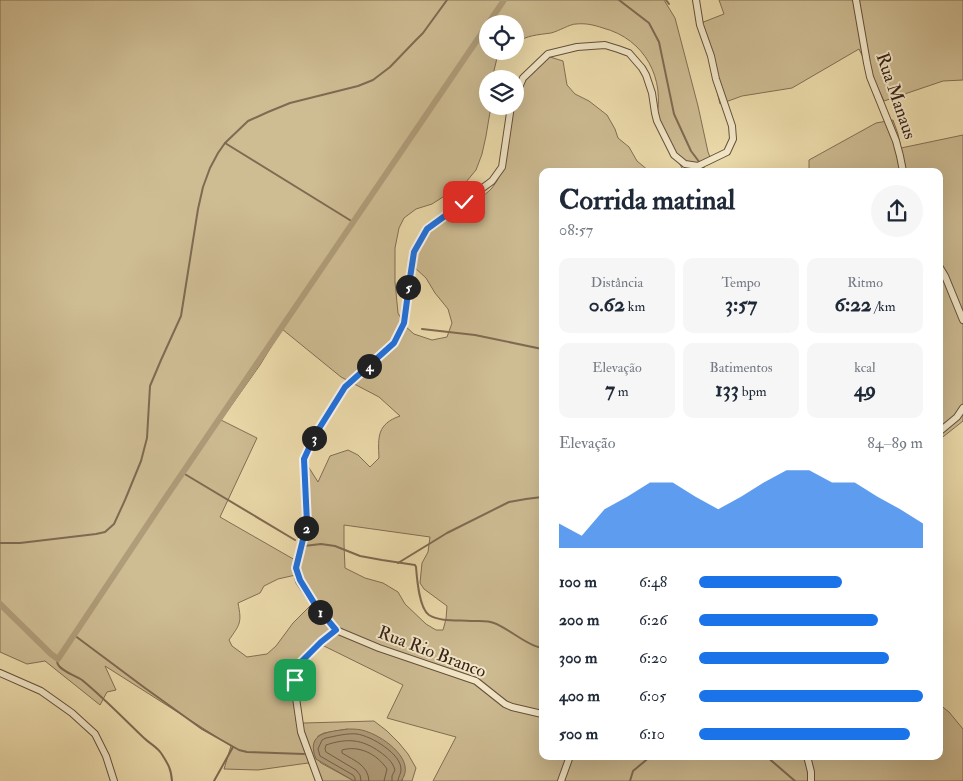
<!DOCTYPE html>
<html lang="pt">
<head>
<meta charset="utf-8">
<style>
  :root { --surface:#fff; --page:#f6f6f7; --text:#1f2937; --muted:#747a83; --accent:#1a73e8 }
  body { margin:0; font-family:"IM FELL Double Pica",serif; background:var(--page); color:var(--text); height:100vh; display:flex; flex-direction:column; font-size:19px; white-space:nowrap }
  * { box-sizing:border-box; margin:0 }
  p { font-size:16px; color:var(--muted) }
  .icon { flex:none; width:28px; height:28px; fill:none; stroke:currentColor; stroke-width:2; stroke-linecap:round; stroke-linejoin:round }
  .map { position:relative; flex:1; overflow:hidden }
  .panel { position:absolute; left:539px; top:168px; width:404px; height:592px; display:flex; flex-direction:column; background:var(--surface); border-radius:10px; box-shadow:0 5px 20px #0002 }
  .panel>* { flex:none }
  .fabs { position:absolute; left:479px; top:15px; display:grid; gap:10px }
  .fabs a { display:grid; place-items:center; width:45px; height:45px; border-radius:50%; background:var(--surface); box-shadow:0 5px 20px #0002; font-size:25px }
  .pin { position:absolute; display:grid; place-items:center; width:42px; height:42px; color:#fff; margin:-21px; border-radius:10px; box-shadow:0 2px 8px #0006 }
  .km { position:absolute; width:25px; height:25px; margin:-12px; border-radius:50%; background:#222; color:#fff; font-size:14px; line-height:25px; text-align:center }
  .round { display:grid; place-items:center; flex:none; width:52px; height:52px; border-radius:26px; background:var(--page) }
  .headline { display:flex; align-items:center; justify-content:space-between; height:85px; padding:0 20px }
  h1 { font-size:28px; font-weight:700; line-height:38px }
  .stats { display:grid; grid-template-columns:repeat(3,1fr); gap:8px; height:85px; padding:5px 20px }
  .stats div { display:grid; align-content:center; border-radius:10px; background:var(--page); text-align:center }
  .stats b { font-size:21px; font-weight:700 }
  .stats small { font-size:14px; font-weight:400 }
  .stats p { font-size:14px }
  .chart { height:140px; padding:10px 20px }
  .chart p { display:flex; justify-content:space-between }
  .chart svg { width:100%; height:90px; margin-top:5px; fill:var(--accent); opacity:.7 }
  ul { padding:0 20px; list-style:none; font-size:16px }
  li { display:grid; grid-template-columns:80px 60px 1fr; align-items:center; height:38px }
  li i { height:12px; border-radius:6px; background:var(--accent) }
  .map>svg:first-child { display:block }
</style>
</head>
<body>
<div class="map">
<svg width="963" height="781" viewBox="0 0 963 781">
  <rect width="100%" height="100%" fill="#eddcac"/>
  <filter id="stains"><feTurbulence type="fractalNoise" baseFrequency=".004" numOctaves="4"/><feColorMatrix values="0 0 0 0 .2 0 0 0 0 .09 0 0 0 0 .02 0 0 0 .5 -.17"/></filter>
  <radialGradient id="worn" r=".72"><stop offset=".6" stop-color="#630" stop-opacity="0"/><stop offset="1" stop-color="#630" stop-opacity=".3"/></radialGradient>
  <!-- green -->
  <g fill="#cebc93" stroke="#826e55" fill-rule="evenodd">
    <path d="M 0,0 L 664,0 L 675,18 L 698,106 L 708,152 L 712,162 L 683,170 L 656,120 C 666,79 645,39 603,28 C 594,25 586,23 576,24 C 570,24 559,31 551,33 C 537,35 528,35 515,43 L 515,24 L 488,24 L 488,51 L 505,51 L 497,58 L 492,79 L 488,79 L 488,106 L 491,106 L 486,136 L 482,154 L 476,170 L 466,182 L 432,204 L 416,209 L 404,218 L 399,228 L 395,248 L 395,282 L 398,313 L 405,326 L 414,334 L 432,340 L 447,337 L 452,323 L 448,309 L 435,293 L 426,278 L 413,266 C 421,240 429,230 451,216 C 456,214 459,210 464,207 C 473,201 484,197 492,188 C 506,171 509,144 511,123 C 513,108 518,93 526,80 C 532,71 542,64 550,57 L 563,61 L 567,85 L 575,94 L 589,101 L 607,115 L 615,129 L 618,138 L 629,147 L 637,161 L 649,171 L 542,171 L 542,756 L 939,756 L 939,704 L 949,712 L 963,729 L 963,781 L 433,781 L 456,737 L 387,718 L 403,685 L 320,644 L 296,668 L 296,721 L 304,723 L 374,721 L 387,731 L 399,743 L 408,754 L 416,768 L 412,781 L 401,781 L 403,780 L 347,729 L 324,733 L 318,736 C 316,746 311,755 321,763 L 354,781 L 322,781 L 316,772 L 308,763 L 258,770 L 224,769 L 231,746 L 105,666 L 116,690 L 107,692 L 100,705 L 45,661 L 27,664 L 0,652 ZM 282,329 L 341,377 L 379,397 L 400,416 C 377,424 378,437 379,458 L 370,467 L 358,455 L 348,450 L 330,456 L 318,482 L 306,463 L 309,524 L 295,560 L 220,517 L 257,438 L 221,420 L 260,365 ZM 344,525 L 430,537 L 428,552 L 422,563 L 420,583 L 424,589 L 447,606 L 446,619 L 443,630 L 436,630 L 426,624 L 405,604 L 398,592 L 383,583 L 365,578 L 345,568 L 344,544 ZM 300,574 L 310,599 L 313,603 L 293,623 L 276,646 L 267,654 L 247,657 L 232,646 L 229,640 C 240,624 242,623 238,603 L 260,593 L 264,586 L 278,579 Z"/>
    <polygon points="719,0 963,0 963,80 943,81 884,101 859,49 792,88 742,96 720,104 701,23 724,14"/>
    <polygon points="893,120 898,134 901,148 963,135 963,421 939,440 939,171 809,171 809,160 876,123"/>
  </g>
  <!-- water -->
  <path fill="#af9c79" stroke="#7f6a52" d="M 348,729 C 354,729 361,729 368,732 C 385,738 417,761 401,781 L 354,781 L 316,759 C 305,732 329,732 348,729 Z"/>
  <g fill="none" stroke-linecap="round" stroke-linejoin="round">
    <!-- shore -->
    <g stroke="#735e48" stroke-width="1">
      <path d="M 355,781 L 355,778 L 353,775 L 320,756 L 318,749 L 322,740 L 326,738 C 336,736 347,733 357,734 C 371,736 402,754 401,770 C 401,774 398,777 398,781"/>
      <path d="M 361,781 L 360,775 L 356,770 L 326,752 L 325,749 L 326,745 C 347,738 362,739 380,752 C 387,757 392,761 395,770 L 392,776 L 392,781"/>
      <path d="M 369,781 C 368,765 355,761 342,753 L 342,750 C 359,745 377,754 387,769 L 384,781"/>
    </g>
    <!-- stream -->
    <g stroke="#7f6a52" stroke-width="2">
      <polyline points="619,0 649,23 659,42 674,114 691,151 706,171"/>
      <polyline points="666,0 669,4"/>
      <polyline points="225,143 353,222"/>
      <polyline points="422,329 475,335 542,349"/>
      <polyline points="183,473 295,540"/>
      <polyline points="0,543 20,543 96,534 105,532 114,524 125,500 141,461 147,438 150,386 161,360 181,316 198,209 203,187 210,168 218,153 225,143 248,121 268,112 290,103 358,86 373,80 390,67 415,41 423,33 447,0"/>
      <path d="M 304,546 L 321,544 L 335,546 L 360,556 L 382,560 L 415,565 L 416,567 C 417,579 419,608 429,615 C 440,622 458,620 471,621 C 479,621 488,620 494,623 C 510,629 527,646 542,648"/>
      <polyline points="398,563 447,533 509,502 526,499 542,497"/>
      <polyline points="74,635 145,688 202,729 239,750 247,752 304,754"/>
      <path d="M 58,659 C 57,663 57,663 59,666 C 65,673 75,675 82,680 C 104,698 124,719 144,738 C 149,743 157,747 161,753 C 168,764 171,768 172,781"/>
      <polyline points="766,756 795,781"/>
      <polyline points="214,781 233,747"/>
      <polyline points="630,781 633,771 651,756"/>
    </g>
    <!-- canal -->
    <g stroke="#af9c79" stroke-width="6">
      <polyline points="488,24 504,0"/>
      <polyline points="0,604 51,654 58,659 162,503 488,24"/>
    </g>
    <defs>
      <g id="minor">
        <polyline points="856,0 867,63 870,77 896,141 900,156 903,171"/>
        <polyline points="515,97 523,78 548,54 577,47 605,45 618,49 629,53 642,68 646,75 652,93 655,113 657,121 674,155 685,164 698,166 727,152 733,139 732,126 716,79 711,56 700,25 696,0"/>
        <polyline points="511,106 502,167 492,181 427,229 414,252 410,277 404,323 394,343 345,387 315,435 304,459 307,523 296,568 299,581 316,606 336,630 379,648 476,681 505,704 512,707 542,714"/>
        <polyline points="939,266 945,276 963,320"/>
        <polyline points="939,432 957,417 963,408"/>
        <polyline points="0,673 41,691 72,713 95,734 106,756 114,781"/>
        <polyline points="807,756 811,772 811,781"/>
        <polyline points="319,781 301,732 295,691 296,670 297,666 312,650 321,642 336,630"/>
        <polyline points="561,781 570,756"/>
      </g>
    </defs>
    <!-- minor casing -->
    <use href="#minor" stroke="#644f3c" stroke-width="8"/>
    <!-- minor -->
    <use href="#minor" stroke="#f3e8c9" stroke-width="6"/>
  </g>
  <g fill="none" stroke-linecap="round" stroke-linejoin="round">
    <defs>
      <polyline id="route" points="295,680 297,666 321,642 336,630 316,606 300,580 296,568 307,523 304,459 315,435 345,387 394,343 404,323 410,278 414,252 427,229 464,202"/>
    </defs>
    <!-- route casing -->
    <use href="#route" stroke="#fff" stroke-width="10"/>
    <!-- route -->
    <use href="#route" stroke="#1a73e8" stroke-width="6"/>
  </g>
  <g text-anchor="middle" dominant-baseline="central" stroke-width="4" stroke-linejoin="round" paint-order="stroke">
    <!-- street labels -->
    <g font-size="18" fill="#372017" stroke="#f3e8c9">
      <text transform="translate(896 96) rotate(71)">Rua Manaus</text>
      <text transform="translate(432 652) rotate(21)">Rua Rio Branco</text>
    </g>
  </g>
  <rect width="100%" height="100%" filter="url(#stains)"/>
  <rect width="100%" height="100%" fill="url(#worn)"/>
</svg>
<div class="fabs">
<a><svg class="icon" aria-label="locate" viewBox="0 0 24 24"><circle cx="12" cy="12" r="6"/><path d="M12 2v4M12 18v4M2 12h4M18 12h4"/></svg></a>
<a><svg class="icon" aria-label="layers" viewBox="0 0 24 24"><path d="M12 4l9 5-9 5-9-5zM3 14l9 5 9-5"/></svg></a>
</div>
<div class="pin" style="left:295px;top:680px;background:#1e9e55"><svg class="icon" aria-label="arrive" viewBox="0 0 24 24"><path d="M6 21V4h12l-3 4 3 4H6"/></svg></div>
<div class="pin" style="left:464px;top:202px;background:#d93025"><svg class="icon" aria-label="check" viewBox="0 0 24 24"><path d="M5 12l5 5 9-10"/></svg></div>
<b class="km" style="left:320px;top:612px">1</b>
<b class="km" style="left:306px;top:528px">2</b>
<b class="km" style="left:314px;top:438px">3</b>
<b class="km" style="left:369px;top:366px">4</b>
<b class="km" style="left:408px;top:287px">5</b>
<section class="panel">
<div class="headline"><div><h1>Corrida matinal</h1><p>08:57</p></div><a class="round"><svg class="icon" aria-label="share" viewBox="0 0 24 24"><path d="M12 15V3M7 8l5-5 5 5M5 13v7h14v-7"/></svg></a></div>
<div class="stats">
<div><p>Distância</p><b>0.62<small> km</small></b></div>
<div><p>Tempo</p><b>3:57</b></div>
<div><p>Ritmo</p><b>6:22<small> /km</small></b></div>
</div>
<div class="stats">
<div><p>Elevação</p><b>7<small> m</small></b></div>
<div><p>Batimentos</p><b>133<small> bpm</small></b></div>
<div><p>kcal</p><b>49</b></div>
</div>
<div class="chart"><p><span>Elevação</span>84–89 m</p>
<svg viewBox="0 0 160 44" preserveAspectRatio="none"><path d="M0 44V32L10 38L20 25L30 19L40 12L50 12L60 19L70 25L80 19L90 12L100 6L110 6L120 12L130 12L140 19L150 25L160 32V44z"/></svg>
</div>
<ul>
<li><b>100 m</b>6:48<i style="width:64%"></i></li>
<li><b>200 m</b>6:26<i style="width:80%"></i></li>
<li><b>300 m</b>6:20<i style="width:85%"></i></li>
<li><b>400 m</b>6:05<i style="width:100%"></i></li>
<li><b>500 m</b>6:10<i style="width:94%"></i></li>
</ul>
</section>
</div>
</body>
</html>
